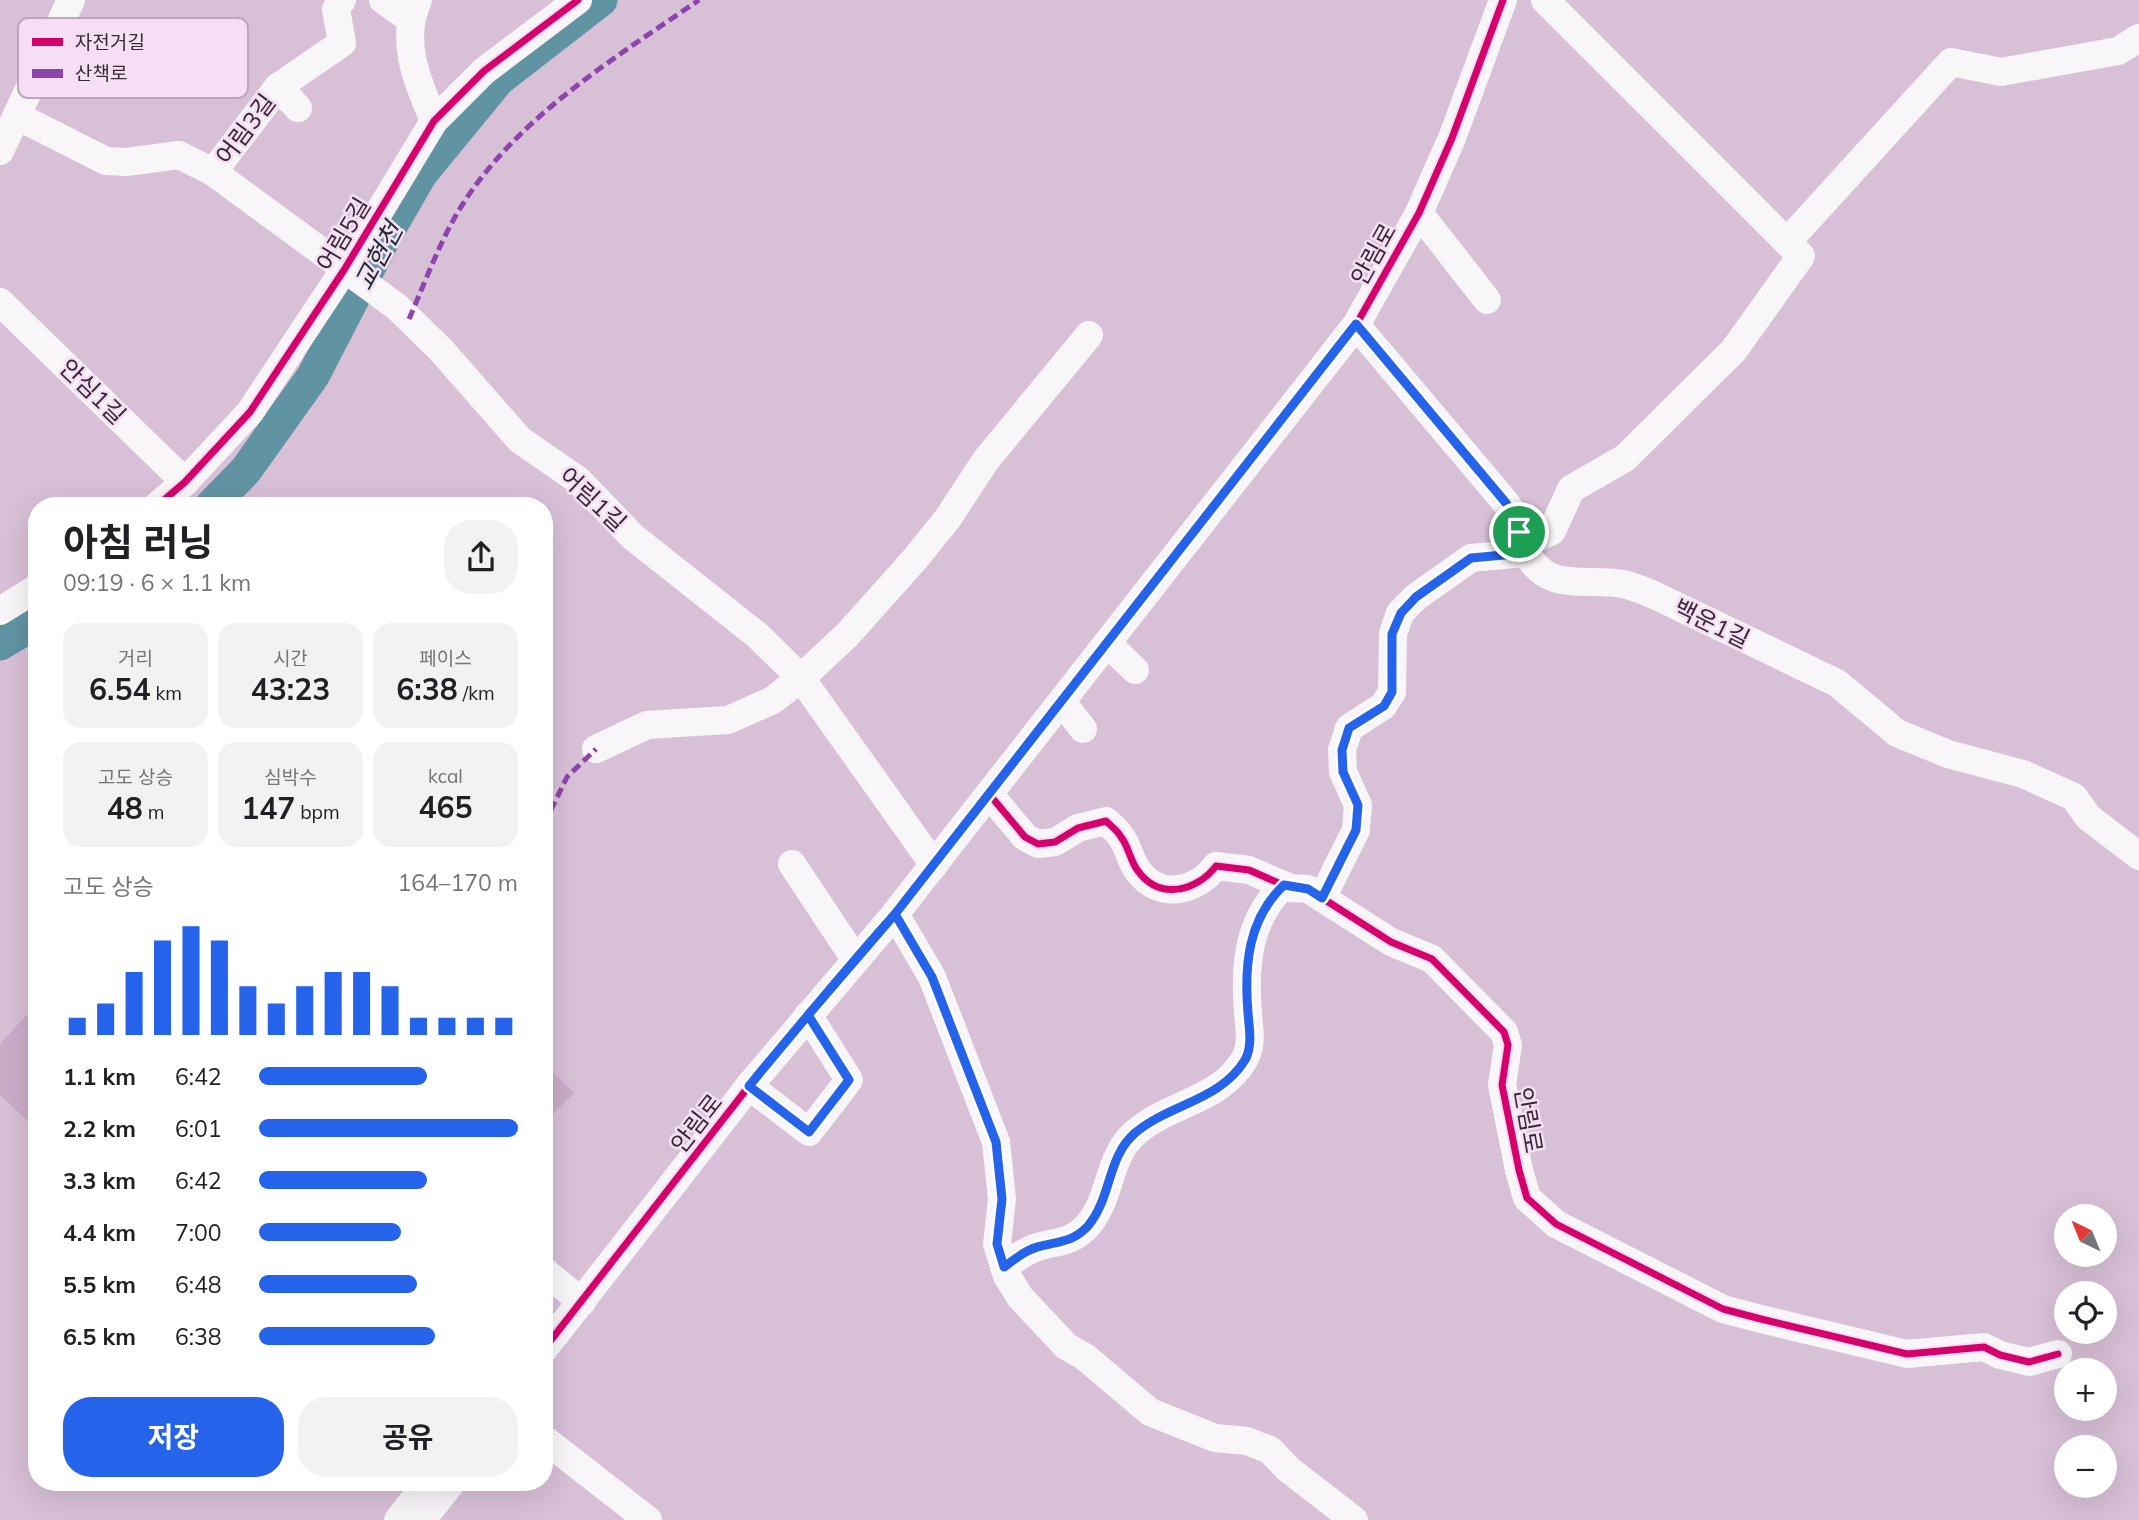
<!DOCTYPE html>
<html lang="ko">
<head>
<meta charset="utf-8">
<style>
  :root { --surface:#fff; --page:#f2f2f2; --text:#202124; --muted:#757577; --accent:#2563eb }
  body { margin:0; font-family:Mulish,"Noto Sans KR",sans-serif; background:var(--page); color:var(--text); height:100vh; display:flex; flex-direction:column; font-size:26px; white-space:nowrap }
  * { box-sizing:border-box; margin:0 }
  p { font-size:23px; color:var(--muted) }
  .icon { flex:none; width:38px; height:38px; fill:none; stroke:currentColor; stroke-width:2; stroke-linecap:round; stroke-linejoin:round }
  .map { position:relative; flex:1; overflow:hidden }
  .panel { position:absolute; left:28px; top:497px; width:525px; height:994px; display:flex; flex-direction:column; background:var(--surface); border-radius:28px; box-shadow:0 7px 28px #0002 }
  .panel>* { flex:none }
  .needle { width:46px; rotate:317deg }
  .tools { position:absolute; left:2054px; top:1204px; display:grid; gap:14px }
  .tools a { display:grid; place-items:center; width:63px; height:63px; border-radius:50%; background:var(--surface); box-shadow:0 7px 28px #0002; font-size:35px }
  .pin { position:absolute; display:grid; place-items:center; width:60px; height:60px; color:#fff; margin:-30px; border:4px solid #fff; border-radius:50%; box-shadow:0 2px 7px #0007 }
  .round { display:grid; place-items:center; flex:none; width:74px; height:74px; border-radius:28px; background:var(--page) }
  .headline { display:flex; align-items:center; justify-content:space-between; height:119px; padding:0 35px }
  h1 { font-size:38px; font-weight:700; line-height:52px }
  .metrics { display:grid; grid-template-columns:repeat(3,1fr); gap:10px; height:119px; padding:7px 35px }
  .metrics div { display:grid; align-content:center; border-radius:18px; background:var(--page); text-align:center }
  .metrics b { font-size:30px; font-weight:700 }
  .metrics small { font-size:19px; font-weight:400 }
  .metrics p { font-size:19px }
  .chart { height:196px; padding:14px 35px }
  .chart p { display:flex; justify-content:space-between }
  .chart svg { width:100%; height:126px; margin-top:7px; stroke:var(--accent); stroke-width:6 }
  .primary-button { display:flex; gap:14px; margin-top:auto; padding:14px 35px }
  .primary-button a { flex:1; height:80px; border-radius:28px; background:var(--accent); color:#fff; font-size:28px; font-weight:700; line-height:80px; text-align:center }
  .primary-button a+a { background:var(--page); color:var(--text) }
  ul { padding:0 35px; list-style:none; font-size:23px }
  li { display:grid; grid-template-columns:112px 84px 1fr; align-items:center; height:52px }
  li i { height:18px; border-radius:9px; background:var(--accent) }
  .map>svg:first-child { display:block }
</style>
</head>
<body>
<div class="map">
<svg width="2139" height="1520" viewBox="0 0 2139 1520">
  <rect width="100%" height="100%" fill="#d8c0d7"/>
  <!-- green -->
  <g fill="#caacc8">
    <polygon points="37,1004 37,1130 0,1095 0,1044"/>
    <polygon points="546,1065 574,1093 548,1119 544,1115"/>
  </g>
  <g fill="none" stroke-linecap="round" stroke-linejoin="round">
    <!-- river -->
    <g stroke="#6194a3" stroke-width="33">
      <polyline points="211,506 246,470 313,376 387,233 421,174 498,80 601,0"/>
      <polyline points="0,644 37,622"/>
    </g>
    <!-- minor -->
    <g stroke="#f9f6f9" stroke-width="28">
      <polyline points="383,0 409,18"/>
      <path d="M 418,0 C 399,42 418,82 434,121"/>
      <polyline points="278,87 298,108"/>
      <polyline points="17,116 106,161 126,162 179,155 213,172 397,307 441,350 520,440 578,480 633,537 757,635 801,678 934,865"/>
      <polyline points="0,151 71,0"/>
      <polyline points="213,172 278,87 342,43 336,9 342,0"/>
      <polyline points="1419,213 1487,300"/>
      <polyline points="1787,242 1951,62 2001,72 2118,51 2139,38"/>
      <polyline points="0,302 185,482"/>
      <path d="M 1356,325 L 1506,503 C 1518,522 1518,539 1529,557 C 1551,593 1588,577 1623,584 C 1633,586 1644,591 1654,595 L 1837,683 L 1897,733 L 1948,754 L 2023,774 L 2074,797 L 2088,817 L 2139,856"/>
      <polyline points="157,506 185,482 250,412 344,270 434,121 484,71 578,0"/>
      <polyline points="1519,532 1535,539 1552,531 1571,489 1625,458 1734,350 1801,256 1545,0"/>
      <polyline points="0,611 37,588"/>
      <polyline points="1108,644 1135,670"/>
      <polyline points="1062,702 1083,729"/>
      <polyline points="596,749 647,725 728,720 773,700 801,678 848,634 915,559 948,518 986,460 1089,335"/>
      <path d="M 989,794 L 1025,837 L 1038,844 L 1055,842 L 1078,828 L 1106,821 C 1111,826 1118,831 1121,837 C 1129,847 1130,861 1138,871 C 1160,901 1197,891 1216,866 L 1249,870 L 1290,888 L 1308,889 L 1391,942 L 1432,959 L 1504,1032 L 1508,1045 L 1502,1085 L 1519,1170 L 1527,1198 L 1556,1224 L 1723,1309 L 1761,1319 L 1907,1354 L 1984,1347 L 2000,1355 L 2029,1362 L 2058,1354"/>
      <polyline points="792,864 855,959"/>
      <polyline points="1322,898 1356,830 1358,805 1343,772 1342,750 1349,728 1383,706 1392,692 1393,634 1400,613 1416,597 1471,558 1526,553"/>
      <polyline points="895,914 932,977 996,1142 1002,1199 997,1244 1007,1276 1020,1297 1066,1346 1085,1357 1150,1412 1215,1438 1247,1441 1270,1450 1288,1469 1354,1520"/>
      <polyline points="749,1086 809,1132 849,1080 808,1015"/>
      <path d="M 1004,1267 C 1015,1259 1027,1249 1041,1246 C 1060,1241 1073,1242 1088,1225 C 1112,1197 1107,1158 1135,1133 C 1169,1103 1220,1101 1244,1060 C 1253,1046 1249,1028 1248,1013 C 1244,965 1248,919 1284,885"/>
      <polyline points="544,1271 582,1302"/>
      <polyline points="544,1349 749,1086 895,914 1356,325 1419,213 1452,138 1503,0"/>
      <polyline points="544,1439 648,1520"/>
      <polyline points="398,1520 428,1482"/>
      <polyline points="422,1520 452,1482"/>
    </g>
    <!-- quiet -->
    <g stroke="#8e44ad" stroke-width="5" stroke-dasharray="10 5" stroke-linecap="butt">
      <path d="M 409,319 C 424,285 437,249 455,217 C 509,122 612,60 699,0"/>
      <polyline points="544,824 567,777 596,749"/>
    </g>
    <defs>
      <g id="cycleway">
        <polyline points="157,506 185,482 250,412 344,270 434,121 484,71 578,0"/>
        <path d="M 989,794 L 1025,837 L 1038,844 L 1055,842 L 1078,828 L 1106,821 C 1111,826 1118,831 1121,837 C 1129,847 1130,861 1138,871 C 1160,901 1197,891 1216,866 L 1249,870 L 1290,888 L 1308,889 L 1391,942 L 1432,959 L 1504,1032 L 1508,1045 L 1502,1085 L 1519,1170 L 1527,1198 L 1556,1224 L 1723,1309 L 1761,1319 L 1907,1354 L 1984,1347 L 2000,1355 L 2029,1362 L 2058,1354"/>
        <polyline points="544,1349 749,1086 895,914 1356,325 1419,213 1452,138 1503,0"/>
      </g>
    </defs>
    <!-- cycleway casing -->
    <use href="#cycleway" stroke="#f6dff4" stroke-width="11"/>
    <!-- cycleway -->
    <use href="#cycleway" stroke="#d6006c" stroke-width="7"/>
  </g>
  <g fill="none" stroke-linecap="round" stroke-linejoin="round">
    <defs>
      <path id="route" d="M 1519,532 L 1518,523 L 1506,503 L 1356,324 L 895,914 C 845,970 797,1028 749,1086 L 809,1132 L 849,1080 L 808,1015 L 895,914 L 932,977 L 996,1142 L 1002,1199 L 997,1244 L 1004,1267 C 1015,1259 1027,1249 1041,1246 C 1060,1241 1073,1242 1088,1226 C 1112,1197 1107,1157 1135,1133 C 1169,1104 1220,1101 1245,1060 C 1253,1046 1249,1027 1248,1013 C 1244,965 1248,919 1284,885 L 1308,889 L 1322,898 L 1356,830 L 1358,805 L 1343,772 L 1342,750 L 1349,728 L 1384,706 L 1392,692 L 1392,634 L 1401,613 L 1416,597 L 1471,558 L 1526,553 L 1519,532"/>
    </defs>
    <!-- route casing -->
    <use href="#route" stroke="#fff" stroke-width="14"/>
    <!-- route -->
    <use href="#route" stroke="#2563eb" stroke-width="9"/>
  </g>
  <g text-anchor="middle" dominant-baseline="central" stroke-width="5" stroke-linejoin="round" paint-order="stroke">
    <!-- street labels -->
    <g font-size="24" fill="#382737" stroke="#f6dff4">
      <text transform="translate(245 129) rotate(-53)">어림3길</text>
      <text transform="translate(343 234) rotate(-59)">어림5길</text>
      <text transform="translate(1373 254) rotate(-61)">안림로</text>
      <text transform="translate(93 391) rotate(44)">안심1길</text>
      <text transform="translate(593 499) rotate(43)">어림1길</text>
      <text transform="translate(1712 623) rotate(26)">백운1길</text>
      <text transform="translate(1529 1120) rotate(80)">안림로</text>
      <text transform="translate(696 1123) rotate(-52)">안림로</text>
    </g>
    <!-- water labels -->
    <g font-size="26" font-style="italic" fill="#192d30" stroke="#f6dff4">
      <text transform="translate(378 256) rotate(-62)">교현천</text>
    </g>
  </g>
  <!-- legend -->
  <rect x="18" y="18" width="230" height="80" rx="10" fill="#f6dff4" stroke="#bda8bb" stroke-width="2"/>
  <rect x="32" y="38" width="31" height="8" fill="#d6006c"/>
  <rect x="32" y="69" width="31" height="9" fill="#8e44ad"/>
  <g font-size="19" fill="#382737">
    <text x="75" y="49">자전거길</text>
    <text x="75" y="80">산책로</text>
  </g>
</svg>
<div class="tools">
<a><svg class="needle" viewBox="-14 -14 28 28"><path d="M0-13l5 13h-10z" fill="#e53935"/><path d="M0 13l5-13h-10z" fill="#757577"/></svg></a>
<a><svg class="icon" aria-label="locate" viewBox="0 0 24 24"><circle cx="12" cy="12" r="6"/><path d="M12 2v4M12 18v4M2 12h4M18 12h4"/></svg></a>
<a>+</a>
<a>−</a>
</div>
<div class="pin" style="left:1519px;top:532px;background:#1e9e55"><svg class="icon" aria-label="arrive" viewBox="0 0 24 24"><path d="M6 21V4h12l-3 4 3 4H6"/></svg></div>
<section class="panel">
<div class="headline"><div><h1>아침 러닝</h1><p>09:19 · 6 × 1.1 km</p></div><a class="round"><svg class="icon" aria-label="share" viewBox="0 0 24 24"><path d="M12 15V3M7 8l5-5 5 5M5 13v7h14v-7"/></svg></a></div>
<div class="metrics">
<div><p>거리</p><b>6.54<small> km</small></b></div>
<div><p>시간</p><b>43:23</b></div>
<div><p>페이스</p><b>6:38<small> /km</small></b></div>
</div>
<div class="metrics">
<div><p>고도 상승</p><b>48<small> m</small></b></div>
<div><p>심박수</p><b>147<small> bpm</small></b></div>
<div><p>kcal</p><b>465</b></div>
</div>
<div class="chart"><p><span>고도 상승</span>164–170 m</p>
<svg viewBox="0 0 160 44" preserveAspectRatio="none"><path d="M5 44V38M15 44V33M25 44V22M35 44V11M45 44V6M55 44V11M65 44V27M75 44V33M85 44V27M95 44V22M105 44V22M115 44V27M125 44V38M135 44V38M145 44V38M155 44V38"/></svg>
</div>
<ul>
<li><b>1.1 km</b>6:42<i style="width:65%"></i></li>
<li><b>2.2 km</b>6:01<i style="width:100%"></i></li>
<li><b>3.3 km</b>6:42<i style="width:65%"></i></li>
<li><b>4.4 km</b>7:00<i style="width:55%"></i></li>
<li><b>5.5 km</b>6:48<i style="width:61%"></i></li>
<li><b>6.5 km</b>6:38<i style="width:68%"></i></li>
</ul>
<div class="primary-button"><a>저장</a><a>공유</a></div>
</section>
</div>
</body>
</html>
